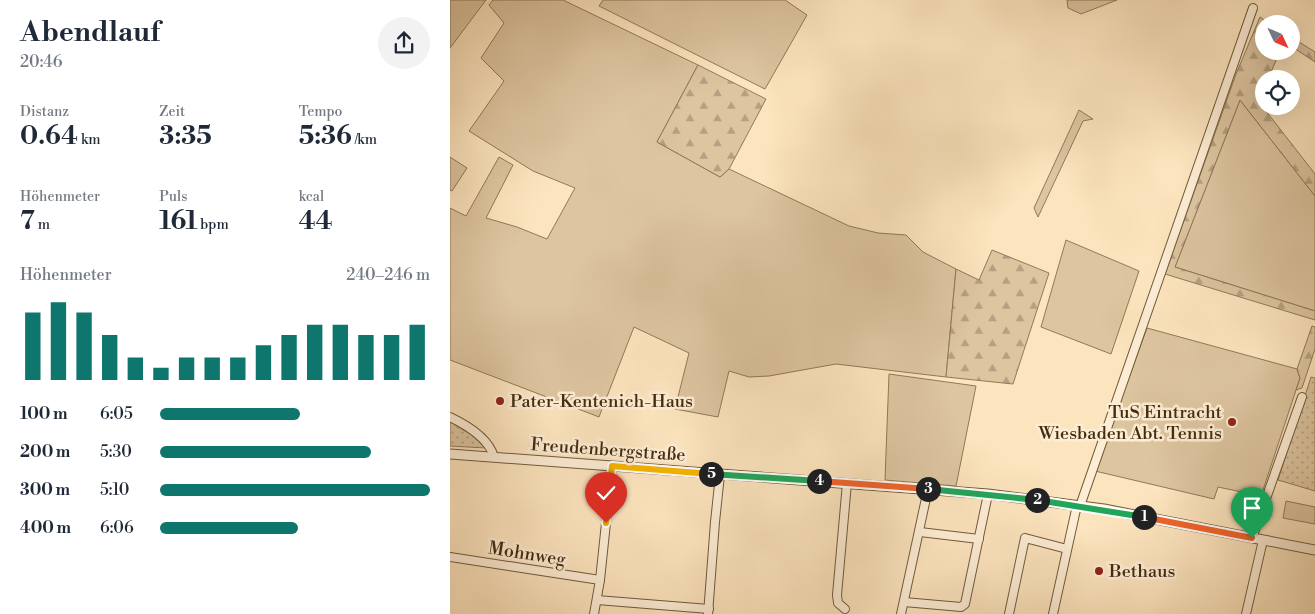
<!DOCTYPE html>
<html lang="de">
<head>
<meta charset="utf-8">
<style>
  :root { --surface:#fff; --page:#f2f2f3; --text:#1f2937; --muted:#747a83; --accent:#0f766e }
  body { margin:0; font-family:"Libre Bodoni",serif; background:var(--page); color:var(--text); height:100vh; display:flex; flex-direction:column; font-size:19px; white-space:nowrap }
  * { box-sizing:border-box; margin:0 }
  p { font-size:16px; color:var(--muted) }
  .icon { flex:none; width:28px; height:28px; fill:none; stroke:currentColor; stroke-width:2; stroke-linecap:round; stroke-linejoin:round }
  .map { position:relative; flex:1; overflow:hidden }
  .details { display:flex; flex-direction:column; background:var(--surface); width:450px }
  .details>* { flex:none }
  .needle { width:32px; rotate:134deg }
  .fabs { position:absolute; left:805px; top:15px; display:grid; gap:10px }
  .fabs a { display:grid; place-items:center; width:45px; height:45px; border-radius:50%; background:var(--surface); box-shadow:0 5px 20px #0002; font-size:25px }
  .pin { position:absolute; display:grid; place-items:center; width:42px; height:42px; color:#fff; margin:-51px -21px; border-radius:50% 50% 50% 0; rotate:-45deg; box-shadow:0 0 5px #0007 }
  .pin .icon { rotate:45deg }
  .km { position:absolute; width:25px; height:25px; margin:-12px; border-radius:50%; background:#222; color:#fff; font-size:14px; line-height:25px; text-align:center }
  .round { display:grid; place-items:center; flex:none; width:52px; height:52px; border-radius:26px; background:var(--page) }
  .head { display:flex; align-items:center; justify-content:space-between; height:85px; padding:0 20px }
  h1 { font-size:28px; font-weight:800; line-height:38px }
  .metrics { display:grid; grid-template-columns:repeat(3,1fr); gap:8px; height:85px; padding:5px 20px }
  .metrics div { display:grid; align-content:center }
  .metrics b { font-size:25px; font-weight:800 }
  .metrics small { font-size:14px; font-weight:400 }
  .metrics p { font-size:14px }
  .chart { height:140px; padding:10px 20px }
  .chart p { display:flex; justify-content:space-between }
  .chart svg { width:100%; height:90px; margin-top:5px; stroke:var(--accent); stroke-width:6 }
  ul { padding:0 20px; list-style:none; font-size:16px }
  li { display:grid; grid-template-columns:80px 60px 1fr; align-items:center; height:38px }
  li i { height:12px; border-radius:6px; background:var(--accent) }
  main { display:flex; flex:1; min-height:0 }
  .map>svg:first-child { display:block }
</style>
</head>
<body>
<main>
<section class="details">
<div class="head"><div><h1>Abendlauf</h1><p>20:46</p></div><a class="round"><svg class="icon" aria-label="share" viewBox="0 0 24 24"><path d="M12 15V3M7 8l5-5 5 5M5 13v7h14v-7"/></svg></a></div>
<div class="metrics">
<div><p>Distanz</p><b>0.64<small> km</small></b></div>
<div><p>Zeit</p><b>3:35</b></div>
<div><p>Tempo</p><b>5:36<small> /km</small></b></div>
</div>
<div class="metrics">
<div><p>Höhenmeter</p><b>7<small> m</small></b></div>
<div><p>Puls</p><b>161<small> bpm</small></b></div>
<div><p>kcal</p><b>44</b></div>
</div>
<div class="chart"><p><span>Höhenmeter</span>240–246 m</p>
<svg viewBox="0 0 160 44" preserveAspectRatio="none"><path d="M5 44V11M15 44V6M25 44V11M35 44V22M45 44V33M55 44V38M65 44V33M75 44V33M85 44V33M95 44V27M105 44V22M115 44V17M125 44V17M135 44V22M145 44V22M155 44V17"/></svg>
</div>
<ul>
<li><b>100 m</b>6:05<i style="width:52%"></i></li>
<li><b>200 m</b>5:30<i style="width:78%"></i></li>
<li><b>300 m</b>5:10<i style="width:100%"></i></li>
<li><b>400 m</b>6:06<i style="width:51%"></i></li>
</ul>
</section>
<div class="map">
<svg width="865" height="614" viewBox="0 0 865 614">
  <defs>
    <pattern id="forest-firs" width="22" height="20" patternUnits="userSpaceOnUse" patternTransform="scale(1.25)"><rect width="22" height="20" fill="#ddc5a0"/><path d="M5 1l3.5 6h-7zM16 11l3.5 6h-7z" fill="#b5a081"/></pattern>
    <pattern id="park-dots" width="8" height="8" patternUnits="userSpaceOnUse" patternTransform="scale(1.25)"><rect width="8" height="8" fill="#ddc5a0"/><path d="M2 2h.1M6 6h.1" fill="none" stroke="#b5a081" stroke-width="1.8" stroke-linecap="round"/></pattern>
  </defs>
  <rect width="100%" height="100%" fill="#fce4be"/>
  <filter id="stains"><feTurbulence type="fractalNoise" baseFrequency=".004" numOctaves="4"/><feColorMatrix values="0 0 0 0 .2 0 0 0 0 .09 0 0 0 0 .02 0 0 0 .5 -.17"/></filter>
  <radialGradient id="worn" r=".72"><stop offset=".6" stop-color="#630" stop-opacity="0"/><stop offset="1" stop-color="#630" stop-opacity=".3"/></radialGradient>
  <!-- green -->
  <g fill="#ddc5a0" stroke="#907957">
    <polygon points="0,0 36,0 0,48"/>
    <polygon points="43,0 113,0 248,65 207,142 270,177 279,169 399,226 428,233 456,235 473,252 506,269 496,377 386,364 319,376 299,377 279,371 268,417 225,409 239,353 184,327 149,417 0,360 0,208 16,216 49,157 63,165 36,218 67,227 97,239 125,188 83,171 19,131 54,81 31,58 54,23 39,5"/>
    <polygon points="153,0 335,0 357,15 315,89 149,6"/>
    <polygon points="617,0 667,0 631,14 618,8"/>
    <polygon points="790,100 865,196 865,311 725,267"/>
    <polygon points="629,110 643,119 633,121 588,217 584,208"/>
    <polygon points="0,157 17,168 2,191 0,190"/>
    <polygon points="616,240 689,271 661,354 591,327"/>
    <polygon points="697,328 847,369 850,378 849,381 811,496 768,487 764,499 645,471"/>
    <polygon points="439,374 526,386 506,486 435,480"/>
    <polygon points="836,501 865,507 865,524 833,518"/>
  </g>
  <!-- forest -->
  <g fill="url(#forest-firs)" stroke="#907957">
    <polygon points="810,17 820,24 814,24 814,51 830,51 818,79 814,79 814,89 809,102 865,174 865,196 790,100 725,267 865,311 865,320 715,274 786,74"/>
    <polygon points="841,37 865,52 865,62 841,46"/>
    <polygon points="248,65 316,99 279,169 270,177 207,142"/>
    <polygon points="542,250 599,273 563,384 496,377 506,269 529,280"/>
    <polygon points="862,326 865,327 865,349 852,388 846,390 850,378 847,369"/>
  </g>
  <!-- park -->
  <g fill="url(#park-dots)" stroke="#907957">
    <polygon points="861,377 865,378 865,491 828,480"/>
    <polygon points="0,422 20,434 36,448 0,446"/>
  </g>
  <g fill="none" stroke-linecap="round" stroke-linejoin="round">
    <defs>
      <g id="minor">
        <path d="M 0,417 C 17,425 39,439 44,457"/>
        <polyline points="630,506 803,8"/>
        <polyline points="470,532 529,539"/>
        <polyline points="802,538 852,397"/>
        <polyline points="0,557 150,580"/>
        <polyline points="147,600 259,609"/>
        <polyline points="454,602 511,607 515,604 538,494"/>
        <polyline points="395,609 388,603 387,595 397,483"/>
        <polyline points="144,614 150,580 162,466"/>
        <polyline points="258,614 265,522 270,475"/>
        <polyline points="451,614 478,489"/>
        <polyline points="559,614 575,538 617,549"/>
        <polyline points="603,614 627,505"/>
        <polyline points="796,614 813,540"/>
      </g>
      <polyline id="tertiary" points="0,454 538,494 654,509 865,550"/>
    </defs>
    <!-- minor casing -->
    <use href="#minor" stroke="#715b3a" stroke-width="10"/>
    <!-- tertiary casing -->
    <use href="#tertiary" stroke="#715b3a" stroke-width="11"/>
    <!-- minor -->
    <use href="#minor" stroke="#fdedd5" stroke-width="8"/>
    <!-- tertiary -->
    <use href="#tertiary" stroke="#fdedd5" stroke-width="9"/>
  </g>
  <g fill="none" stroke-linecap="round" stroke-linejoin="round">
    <defs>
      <polyline id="split-1" points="694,517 802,538"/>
      <polyline id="split-2" points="587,500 694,517"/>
      <polyline id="split-3" points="478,489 587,500"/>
      <polyline id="split-4" points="369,481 478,489"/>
      <polyline id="split-5" points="261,474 369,481"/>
      <polyline id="split-6" points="161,476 162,466 261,474"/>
      <polyline id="split-7" points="156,523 161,476"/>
    </defs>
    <!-- split-1 casing -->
    <use href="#split-1" stroke="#fff" stroke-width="10"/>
    <!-- split-2 casing -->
    <use href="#split-2" stroke="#fff" stroke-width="10"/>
    <!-- split-3 casing -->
    <use href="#split-3" stroke="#fff" stroke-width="10"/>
    <!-- split-4 casing -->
    <use href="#split-4" stroke="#fff" stroke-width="10"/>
    <!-- split-5 casing -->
    <use href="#split-5" stroke="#fff" stroke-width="10"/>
    <!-- split-6 casing -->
    <use href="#split-6" stroke="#fff" stroke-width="10"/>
    <!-- split-7 casing -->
    <use href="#split-7" stroke="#fff" stroke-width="10"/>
    <!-- split-1 -->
    <use href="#split-1" stroke="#f0652b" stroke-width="6"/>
    <!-- split-2 -->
    <use href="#split-2" stroke="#22a559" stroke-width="6"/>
    <!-- split-3 -->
    <use href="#split-3" stroke="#22a559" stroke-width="6"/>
    <!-- split-4 -->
    <use href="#split-4" stroke="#f0652b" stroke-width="6"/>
    <!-- split-5 -->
    <use href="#split-5" stroke="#22a559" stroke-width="6"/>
    <!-- split-6 -->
    <use href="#split-6" stroke="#f5b400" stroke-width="6"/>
    <!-- split-7 -->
    <use href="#split-7" stroke="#f5b400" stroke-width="6"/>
  </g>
  <!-- markers -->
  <g fill="#8f2418" stroke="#fdedd5" stroke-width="2">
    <circle cx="50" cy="401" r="5"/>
    <circle cx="782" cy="422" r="5"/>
    <circle cx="649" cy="571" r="5"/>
  </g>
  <g text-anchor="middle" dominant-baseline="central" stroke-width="5" stroke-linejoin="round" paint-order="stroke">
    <!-- poi labels -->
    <g font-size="18" fill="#432d0e" stroke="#fdedd5" text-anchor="start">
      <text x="60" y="401">Pater-Kentenich-Haus</text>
      <text x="772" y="412" text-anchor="end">TuS Eintracht<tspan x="772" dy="21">Wiesbaden Abt. Tennis</tspan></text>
      <text x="659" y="571">Bethaus</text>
    </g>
    <!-- street labels -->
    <g font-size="18" fill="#432d0e" stroke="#fdedd5">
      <text transform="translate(158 450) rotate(4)">Freudenbergstraße</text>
      <text transform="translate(77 554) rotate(9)">Mohnweg</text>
    </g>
  </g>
  <rect width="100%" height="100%" filter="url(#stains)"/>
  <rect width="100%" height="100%" fill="url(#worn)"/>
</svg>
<div class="fabs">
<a><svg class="needle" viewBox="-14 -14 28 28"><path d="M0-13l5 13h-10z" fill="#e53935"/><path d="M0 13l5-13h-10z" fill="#747a83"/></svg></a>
<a><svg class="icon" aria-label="locate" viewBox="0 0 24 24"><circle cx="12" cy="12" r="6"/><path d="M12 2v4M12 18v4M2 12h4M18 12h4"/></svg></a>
</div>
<div class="pin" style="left:802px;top:538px;background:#1e9e55"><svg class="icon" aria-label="arrive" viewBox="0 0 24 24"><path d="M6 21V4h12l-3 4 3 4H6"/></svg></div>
<div class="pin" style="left:156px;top:523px;background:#d93025"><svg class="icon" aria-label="check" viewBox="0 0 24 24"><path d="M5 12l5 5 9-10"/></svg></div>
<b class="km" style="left:694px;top:517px">1</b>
<b class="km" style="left:587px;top:500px">2</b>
<b class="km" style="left:478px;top:489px">3</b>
<b class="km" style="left:369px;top:481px">4</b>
<b class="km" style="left:261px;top:474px">5</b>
</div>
</main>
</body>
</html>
